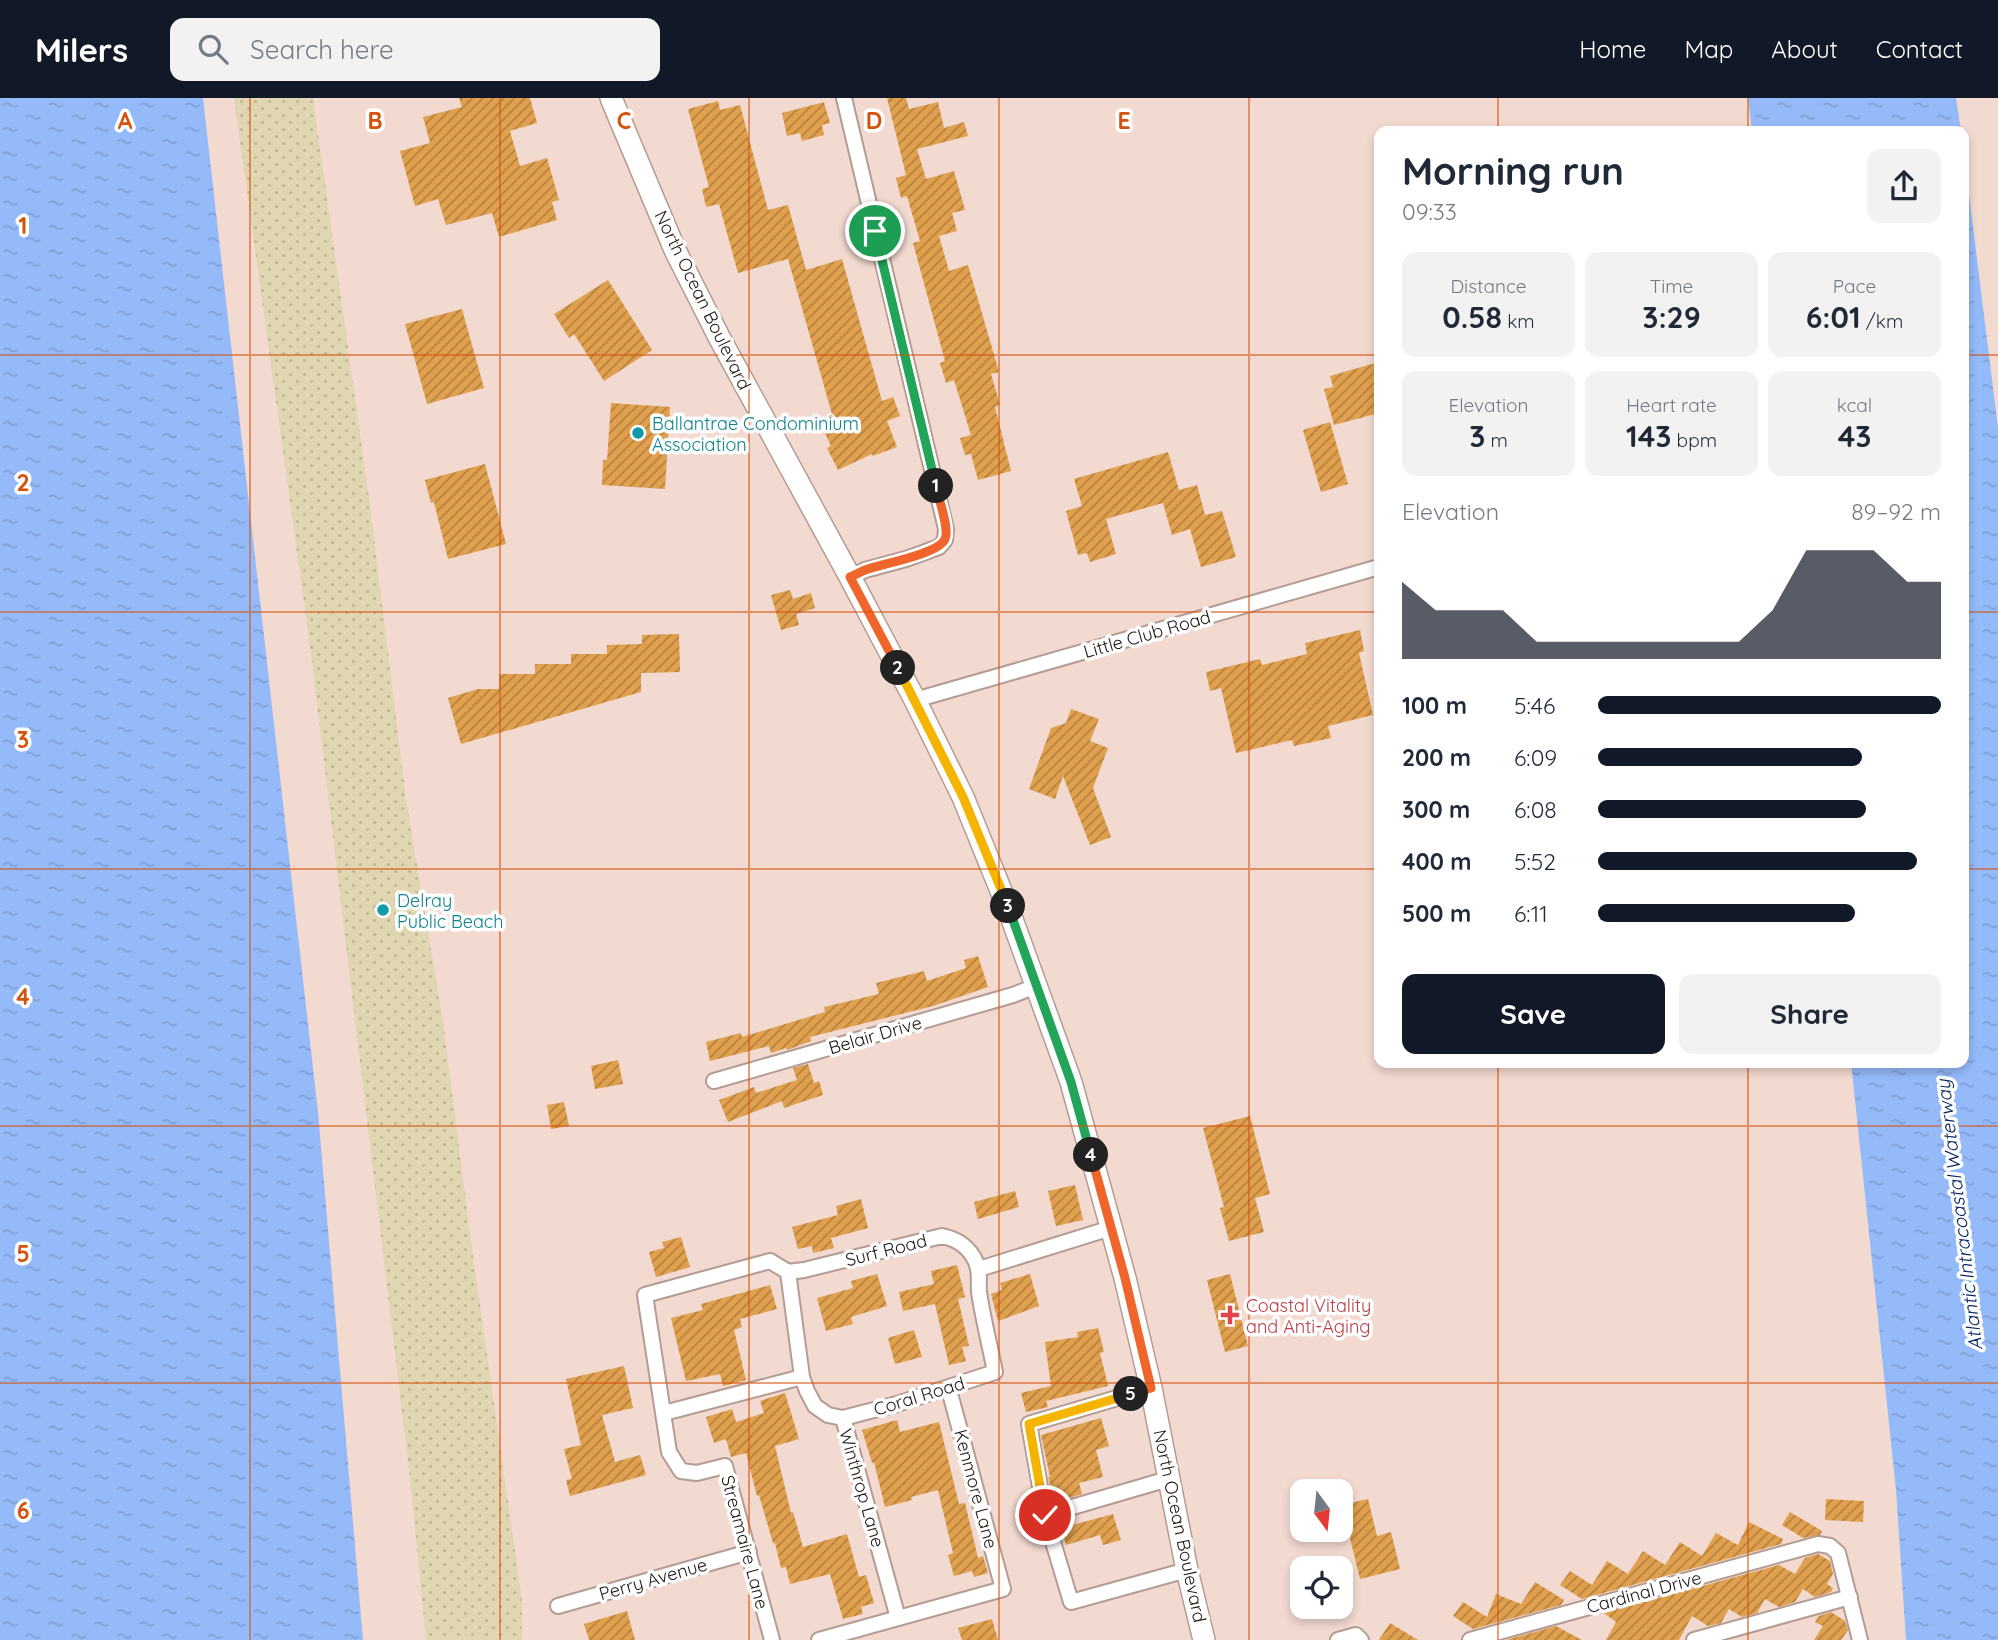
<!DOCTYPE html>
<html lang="en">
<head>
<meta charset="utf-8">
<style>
  :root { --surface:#fff; --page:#f2f2f3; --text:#1f2937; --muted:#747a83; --accent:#111827 }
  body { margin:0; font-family:Quicksand,sans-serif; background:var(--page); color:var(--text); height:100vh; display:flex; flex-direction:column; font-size:26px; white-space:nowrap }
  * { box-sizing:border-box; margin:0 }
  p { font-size:23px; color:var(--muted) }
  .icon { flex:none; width:38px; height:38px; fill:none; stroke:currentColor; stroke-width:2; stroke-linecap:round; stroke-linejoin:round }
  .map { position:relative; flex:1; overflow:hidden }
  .drawer { position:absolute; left:1374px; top:28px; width:595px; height:942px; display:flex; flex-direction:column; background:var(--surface); border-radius:14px; box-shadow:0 4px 10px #0003 }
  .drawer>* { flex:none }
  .needle { width:46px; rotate:165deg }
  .controls { position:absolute; left:1290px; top:1381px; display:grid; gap:14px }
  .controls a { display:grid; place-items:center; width:63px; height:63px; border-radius:14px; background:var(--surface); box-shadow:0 4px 10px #0003; font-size:35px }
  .pin { position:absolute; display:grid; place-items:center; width:60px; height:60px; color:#fff; margin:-30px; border:4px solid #fff; border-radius:50%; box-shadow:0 2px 7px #0007 }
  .km { position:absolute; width:35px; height:35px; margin:-18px; border-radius:50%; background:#222; color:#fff; font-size:19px; line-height:35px; text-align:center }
  .round { display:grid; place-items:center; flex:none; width:74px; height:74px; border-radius:14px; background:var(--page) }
  .head { display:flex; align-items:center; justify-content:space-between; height:119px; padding:0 28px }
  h1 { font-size:38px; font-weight:800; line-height:52px }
  .stats { display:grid; grid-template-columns:repeat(3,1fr); gap:10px; height:119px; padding:7px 28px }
  .stats div { display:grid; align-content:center; border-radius:14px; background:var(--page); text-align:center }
  .stats b { font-size:30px; font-weight:800 }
  .stats small { font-size:19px; font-weight:400 }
  .stats p { font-size:19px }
  .chart { height:196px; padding:14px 28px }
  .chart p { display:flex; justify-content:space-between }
  .chart svg { width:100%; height:126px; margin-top:7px; fill:var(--accent); opacity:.7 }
  .action { display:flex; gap:14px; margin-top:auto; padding:14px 28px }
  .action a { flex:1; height:80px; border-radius:14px; background:var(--accent); color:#fff; font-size:28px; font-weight:800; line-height:80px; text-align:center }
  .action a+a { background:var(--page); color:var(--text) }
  ul { padding:0 28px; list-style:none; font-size:23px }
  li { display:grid; grid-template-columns:112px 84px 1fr; align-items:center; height:52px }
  li i { height:18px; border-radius:9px; background:var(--accent) }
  header { display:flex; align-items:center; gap:42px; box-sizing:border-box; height:98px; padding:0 35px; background:var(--accent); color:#fff }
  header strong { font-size:33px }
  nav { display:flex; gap:38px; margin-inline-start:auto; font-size:24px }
  .search { width:490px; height:63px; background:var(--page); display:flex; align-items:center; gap:18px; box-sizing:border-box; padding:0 24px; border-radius:14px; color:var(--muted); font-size:26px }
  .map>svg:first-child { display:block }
</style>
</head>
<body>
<header>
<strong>Milers</strong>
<div class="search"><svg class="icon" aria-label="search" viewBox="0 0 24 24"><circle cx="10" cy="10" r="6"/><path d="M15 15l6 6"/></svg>Search here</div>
<nav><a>Home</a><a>Map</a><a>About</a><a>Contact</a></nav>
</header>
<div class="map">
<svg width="1998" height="1542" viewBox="0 0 1998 1542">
  <defs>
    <pattern id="sand-dots" width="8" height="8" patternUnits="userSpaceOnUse" patternTransform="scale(1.75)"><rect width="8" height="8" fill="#e0d6b1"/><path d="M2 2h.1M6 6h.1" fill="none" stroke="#c0b797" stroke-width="1.8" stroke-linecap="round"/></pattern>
    <pattern id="water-ripples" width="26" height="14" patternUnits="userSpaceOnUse" patternTransform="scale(1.75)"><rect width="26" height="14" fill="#95bafa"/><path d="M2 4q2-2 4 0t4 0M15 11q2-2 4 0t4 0" fill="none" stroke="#809fd5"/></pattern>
    <pattern id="building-hatch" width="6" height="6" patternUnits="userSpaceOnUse" patternTransform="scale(1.75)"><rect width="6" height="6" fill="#e0a04e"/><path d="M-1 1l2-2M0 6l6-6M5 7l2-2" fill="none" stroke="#b5813f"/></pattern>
  </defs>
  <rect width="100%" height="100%" fill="#f3dad1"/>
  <!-- sand -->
  <polygon fill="url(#sand-dots)" points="234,0 313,0 369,400 406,701 443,924 471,1143 522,1503 522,1542 426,1542 410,1380 311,556"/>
  <!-- water -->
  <g fill="url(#water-ripples)">
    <polygon points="0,0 203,0 318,1014 363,1542 0,1542"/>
    <polygon points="1748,0 1956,0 1961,33 1752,33"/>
    <polygon points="1964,56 1998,330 1998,1542 1906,1542 1896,1392 1851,964 1964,964"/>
  </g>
  <!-- building -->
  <g fill="url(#building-hatch)">
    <polygon points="459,0 530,0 537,25 510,33 520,68 547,60 559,102 552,104 557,122 499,139 492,115 446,127 438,101 415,108 400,53 430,45 423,19 462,9"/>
    <polygon points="887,0 906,0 909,11 938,4 944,30 964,24 968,38 917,51 926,81 954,73 965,112 952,115 957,133 939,138 949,173 968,167 999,274 991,276 1000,307 995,309 1011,373 978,382 971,356 965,357 960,340 971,337 954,282 946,285 940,265 945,263 913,145 920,143 907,98 901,100 896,80 906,77"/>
    <polygon points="718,3 720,12 740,7 768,112 788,107 806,172 842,161 882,303 893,299 900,318 887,323 897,349 873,358 872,356 838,372 827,350 831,348 819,323 832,316 788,161 738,175 719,106 706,109 702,91 709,89 688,11"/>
    <polygon points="824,4 830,25 822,27 824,37 802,43 800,35 787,38 782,15"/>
    <polygon points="608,182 652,252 604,283 574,236 569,240 554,216"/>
    <polygon points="462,211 484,290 427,306 405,226"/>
    <polygon points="1379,264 1379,315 1334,327 1324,291 1333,289 1330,278"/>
    <polygon points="611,305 670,309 665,391 602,387 603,362 607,362"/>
    <polygon points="1330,324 1348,386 1321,394 1303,332"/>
    <polygon points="1168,354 1179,392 1197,387 1205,417 1222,413 1236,459 1201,469 1190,431 1172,437 1163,405 1106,421 1116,456 1090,464 1087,455 1078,457 1066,413 1082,408 1074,381"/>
    <polygon points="485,366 506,446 448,461 434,404 431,405 425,382"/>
    <polygon points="790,492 793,501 811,495 815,510 796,516 799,527 781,532 771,497"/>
    <polygon points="1360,532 1364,553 1359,555 1373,617 1328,628 1331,640 1294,648 1292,642 1236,655 1221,590 1210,593 1206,574 1260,561 1262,567 1307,556 1305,545"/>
    <polygon points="679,536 680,574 641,575 641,594 461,646 448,600 478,591 499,591 499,576 535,576 535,566 571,566 571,556 607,556 607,547 642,546 642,537"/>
    <polygon points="1071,611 1099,621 1090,643 1108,650 1093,690 1111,739 1090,747 1063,678 1055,701 1029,691 1051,630 1066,625"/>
    <polygon points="978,858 988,889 933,908 810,939 811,943 787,952 786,950 771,955 769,948 710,963 706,944 741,935 742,939 825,914 824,909 879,896 876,885 924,873 927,883 966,870 964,862"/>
    <polygon points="618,962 623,986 595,991 591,968"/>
    <polygon points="808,966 814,985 819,983 823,997 784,1010 782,1003 728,1024 719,1002 754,989 756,995 797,982 793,970"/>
    <polygon points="564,1004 569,1028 551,1031 547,1007"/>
    <polygon points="1250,1018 1270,1096 1255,1100 1264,1134 1229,1143 1220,1110 1224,1109 1203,1030"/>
    <polygon points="1075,1087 1083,1122 1056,1128 1048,1093"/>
    <polygon points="1015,1093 1019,1109 978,1121 974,1104"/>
    <polygon points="861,1101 868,1130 831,1140 834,1150 813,1155 812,1148 798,1151 792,1129 838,1117 836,1108"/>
    <polygon points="681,1139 690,1169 656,1179 649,1154 664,1150 662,1144"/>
    <polygon points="957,1167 965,1199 958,1201 969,1248 962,1249 966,1263 949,1267 935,1206 903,1213 899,1194 934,1186 931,1173"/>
    <polygon points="877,1176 887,1208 851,1219 853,1226 826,1233 817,1200 853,1190 851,1183"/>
    <polygon points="1030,1176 1039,1208 998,1223 991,1196 1002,1192 1000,1185"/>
    <polygon points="1230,1176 1248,1248 1225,1254 1207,1182"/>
    <polygon points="770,1187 777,1211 740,1221 742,1229 734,1232 746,1282 723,1288 720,1276 686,1283 671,1220 703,1212 701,1206"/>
    <polygon points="1098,1230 1104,1254 1100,1255 1108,1288 1046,1303 1048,1309 1026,1314 1021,1295 1051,1288 1045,1244 1078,1239 1077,1234"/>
    <polygon points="914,1232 922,1259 895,1266 888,1240"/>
    <polygon points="624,1268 633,1310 602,1317 615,1364 640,1357 646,1377 570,1398 566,1382 572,1381 564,1351 581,1347 566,1281"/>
    <polygon points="785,1295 799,1341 775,1348 791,1415 793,1414 803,1449 847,1436 859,1479 866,1477 874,1505 861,1509 863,1516 843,1521 830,1476 790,1486 786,1469 781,1470 775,1445 773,1445 759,1397 757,1398 746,1355 731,1359 726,1341 714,1345 706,1319 732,1311 736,1324 764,1315 760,1303"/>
    <polygon points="1101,1320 1109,1348 1096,1352 1103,1379 1079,1385 1082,1396 1055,1404 1048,1379 1050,1379 1041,1337"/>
    <polygon points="897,1322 900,1334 939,1324 959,1406 965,1405 978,1460 983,1458 988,1475 974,1479 972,1473 954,1478 948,1457 953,1455 938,1392 911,1399 912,1402 885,1409 874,1364 872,1365 862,1332"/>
    <polygon points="1368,1401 1377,1438 1391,1434 1400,1471 1360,1481 1342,1407"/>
    <polygon points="1826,1401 1864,1403 1863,1424 1825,1422"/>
    <polygon points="1790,1414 1822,1433 1820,1437 1803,1440 1782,1427"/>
    <polygon points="1113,1416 1121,1442 1103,1447 1100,1437 1066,1447 1061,1430"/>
    <polygon points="1749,1424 1783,1441 1781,1446 1582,1501 1560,1487 1570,1473 1592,1487 1607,1463 1628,1476 1643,1453 1665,1467 1680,1444 1702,1458 1716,1435 1738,1447"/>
    <polygon points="1818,1456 1830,1463 1833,1476 1827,1486 1833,1490 1831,1494 1815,1499 1803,1491 1795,1504 1779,1509 1765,1501 1757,1515 1742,1519 1729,1511 1721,1525 1708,1528 1692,1518 1679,1542 1606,1542 1616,1524 1604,1515 1779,1467 1795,1476 1805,1460"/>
    <polygon points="1535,1484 1564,1502 1561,1507 1473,1531 1453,1518 1463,1504 1487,1519 1496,1496 1521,1506"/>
    <polygon points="627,1513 635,1542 589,1542 584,1526"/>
    <polygon points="1831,1514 1845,1523 1848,1532 1841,1542 1814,1542 1823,1528 1815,1524 1819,1518"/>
    <polygon points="992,1521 998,1542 962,1542 958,1530"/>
    <polygon points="1390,1525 1418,1542 1379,1542"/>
    <polygon points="1556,1528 1582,1542 1506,1542"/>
  </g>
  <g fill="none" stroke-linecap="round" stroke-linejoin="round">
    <defs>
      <g id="minor">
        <polyline points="844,0 946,431 945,442 939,449 906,461 865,472 850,479"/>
        <polyline points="915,602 1379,469"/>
        <polyline points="714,983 1013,897 1036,888"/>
        <polyline points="979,1171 1111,1130"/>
        <polyline points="1151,1290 1029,1326 1045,1417 1071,1504 1187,1472"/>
        <polyline points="664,1315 802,1279"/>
        <polyline points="843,1320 898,1520"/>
        <polyline points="1045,1417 1168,1381"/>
        <polyline points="558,1508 749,1454"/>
        <path d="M 772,1542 L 725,1368 L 697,1375 L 681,1373 L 669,1354 L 645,1197 L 770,1163 L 788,1174 L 804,1172 L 942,1138 C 957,1141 968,1148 975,1162 C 981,1173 978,1183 979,1194 C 983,1221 990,1248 995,1274 L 897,1306 L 843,1320 L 828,1317 L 815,1308 L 807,1293 L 802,1279 L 788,1174"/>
        <polyline points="819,1542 1003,1491 951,1299 947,1291"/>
        <polyline points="1338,1542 1356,1537 1361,1542"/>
        <polyline points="1470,1542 1818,1446 1830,1448 1838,1455 1860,1542"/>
        <polyline points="1694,1542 1850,1499"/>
      </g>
      <polyline id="secondary" points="611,0 675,152 719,239 850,479 915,602 963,699 1008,810 1071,984 1125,1180 1151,1290 1187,1472 1204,1542"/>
    </defs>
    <!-- minor casing -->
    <use href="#minor" stroke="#b49c93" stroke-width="18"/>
    <!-- secondary casing -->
    <use href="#secondary" stroke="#b49c93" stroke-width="24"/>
    <!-- minor -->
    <use href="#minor" stroke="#fff" stroke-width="14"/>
    <!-- secondary -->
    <use href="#secondary" stroke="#fff" stroke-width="21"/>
  </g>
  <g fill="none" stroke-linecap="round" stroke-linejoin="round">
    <defs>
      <polyline id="split-1" points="875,133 936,388"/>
      <path id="split-2" d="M 898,570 L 850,479 C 855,477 860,474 865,472 C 881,466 939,456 945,441 C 950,431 938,400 936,388"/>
      <polyline id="split-3" points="898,570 963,699 1008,808"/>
      <polyline id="split-4" points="1008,808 1071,984 1091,1057"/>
      <polyline id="split-5" points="1091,1057 1125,1180 1151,1290 1131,1296"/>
      <polyline id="split-6" points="1045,1417 1029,1326 1131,1296"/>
    </defs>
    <!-- split-1 casing -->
    <use href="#split-1" stroke="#fff" stroke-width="14"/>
    <!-- split-2 casing -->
    <use href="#split-2" stroke="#fff" stroke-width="14"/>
    <!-- split-3 casing -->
    <use href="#split-3" stroke="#fff" stroke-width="14"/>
    <!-- split-4 casing -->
    <use href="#split-4" stroke="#fff" stroke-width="14"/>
    <!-- split-5 casing -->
    <use href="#split-5" stroke="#fff" stroke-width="14"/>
    <!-- split-6 casing -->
    <use href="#split-6" stroke="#fff" stroke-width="14"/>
    <!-- split-1 -->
    <use href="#split-1" stroke="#22a559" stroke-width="9"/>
    <!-- split-2 -->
    <use href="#split-2" stroke="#f0652b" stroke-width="9"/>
    <!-- split-3 -->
    <use href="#split-3" stroke="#f5b400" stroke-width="9"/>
    <!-- split-4 -->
    <use href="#split-4" stroke="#22a559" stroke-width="9"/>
    <!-- split-5 -->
    <use href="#split-5" stroke="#f0652b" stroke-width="9"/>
    <!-- split-6 -->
    <use href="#split-6" stroke="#f5b400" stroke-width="9"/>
  </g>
  <!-- grid -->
  <path fill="none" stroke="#d4520c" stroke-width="2" stroke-opacity="0.55" d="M 250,0 L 250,1542M 500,0 L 500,1542M 749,0 L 749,1542M 999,0 L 999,1542M 1249,0 L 1249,1542M 1498,0 L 1498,33M 1748,0 L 1748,33M 0,257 L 1379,257M 1964,257 L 1998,257M 0,514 L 1379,514M 1964,514 L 1998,514M 0,771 L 1379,771M 1964,771 L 1998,771M 1498,964 L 1498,1542M 1748,964 L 1748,1542M 0,1028 L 1998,1028M 0,1285 L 1998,1285"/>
  <!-- markers -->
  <g fill="#0f9aa8" stroke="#fff" stroke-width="2.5">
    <circle cx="638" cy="335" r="7"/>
    <circle cx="383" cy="812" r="7"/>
  </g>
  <path fill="#e0444e" stroke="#fff" stroke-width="2.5" d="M1226.5 1206.5h7v7h7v7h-7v7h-7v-7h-7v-7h7z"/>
  <g text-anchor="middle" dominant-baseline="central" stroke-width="7" stroke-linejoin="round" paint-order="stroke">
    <!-- street labels -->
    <g font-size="18" fill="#1c1411" stroke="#fff">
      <text transform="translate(703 202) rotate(64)">North Ocean Boulevard</text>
      <text transform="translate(1147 536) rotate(-16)">Little Club Road</text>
      <text transform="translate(875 937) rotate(-16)">Belair Drive</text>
      <text transform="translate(886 1152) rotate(-14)">Surf Road</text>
      <text transform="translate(919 1298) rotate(-17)">Coral Road</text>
      <text transform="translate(862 1390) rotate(74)">Winthrop Lane</text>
      <text transform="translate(976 1391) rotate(75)">Kenmore Lane</text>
      <text transform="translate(1180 1428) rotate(78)">North Ocean Boulevard</text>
      <text transform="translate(745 1444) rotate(75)">Streamaire Lane</text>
      <text transform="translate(653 1481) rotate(-16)">Perry Avenue</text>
      <text transform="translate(1644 1494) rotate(-15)">Cardinal Drive</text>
    </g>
    <!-- culture labels -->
    <g font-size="18" fill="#0d838f" stroke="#fff" text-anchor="start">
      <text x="652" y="325">Ballantrae Condominium<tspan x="652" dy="21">Association</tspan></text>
      <text x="397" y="802">Delray<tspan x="397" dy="21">Public Beach</tspan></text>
    </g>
    <!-- health labels -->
    <g font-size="18" fill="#be3a42" stroke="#fff" text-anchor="start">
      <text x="1246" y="1207">Coastal Vitality<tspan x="1246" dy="21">and Anti-Aging</tspan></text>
    </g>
    <!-- water labels -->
    <g font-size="19" font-style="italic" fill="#002264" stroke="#fff">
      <text transform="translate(1959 1117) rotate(-97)">Atlantic Intracoastal Waterway</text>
    </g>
  </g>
  <g font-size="23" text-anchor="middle" font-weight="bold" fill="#d4520c" stroke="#fff" stroke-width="7" stroke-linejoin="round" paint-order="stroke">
    <text x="125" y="31">A</text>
    <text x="375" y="31">B</text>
    <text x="624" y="31">C</text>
    <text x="874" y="31">D</text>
    <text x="1124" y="31">E</text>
    <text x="23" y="136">1</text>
    <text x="23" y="393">2</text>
    <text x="23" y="650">3</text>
    <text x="23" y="907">4</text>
    <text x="23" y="1164">5</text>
    <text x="23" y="1421">6</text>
  </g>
</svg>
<div class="controls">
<a><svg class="needle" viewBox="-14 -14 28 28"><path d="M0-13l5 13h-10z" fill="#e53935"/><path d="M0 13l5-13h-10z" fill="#747a83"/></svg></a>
<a><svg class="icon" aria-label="locate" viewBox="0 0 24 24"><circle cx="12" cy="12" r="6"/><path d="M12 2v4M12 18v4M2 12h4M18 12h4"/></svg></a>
</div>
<div class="pin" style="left:875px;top:133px;background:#1e9e55"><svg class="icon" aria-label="arrive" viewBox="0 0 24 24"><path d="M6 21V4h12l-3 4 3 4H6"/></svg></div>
<div class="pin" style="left:1045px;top:1417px;background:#d93025"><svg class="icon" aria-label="check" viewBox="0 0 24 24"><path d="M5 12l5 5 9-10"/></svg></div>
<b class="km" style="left:936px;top:388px">1</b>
<b class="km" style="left:898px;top:570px">2</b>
<b class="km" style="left:1008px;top:808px">3</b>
<b class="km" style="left:1091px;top:1057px">4</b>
<b class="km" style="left:1131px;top:1296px">5</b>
<section class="drawer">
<div class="head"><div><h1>Morning run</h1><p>09:33</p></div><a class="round"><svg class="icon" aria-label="share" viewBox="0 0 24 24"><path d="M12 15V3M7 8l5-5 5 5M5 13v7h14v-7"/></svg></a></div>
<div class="stats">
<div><p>Distance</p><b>0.58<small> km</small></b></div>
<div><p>Time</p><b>3:29</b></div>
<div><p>Pace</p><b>6:01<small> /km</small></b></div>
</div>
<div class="stats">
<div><p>Elevation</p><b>3<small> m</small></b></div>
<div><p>Heart rate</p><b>143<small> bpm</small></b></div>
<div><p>kcal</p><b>43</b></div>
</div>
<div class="chart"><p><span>Elevation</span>89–92 m</p>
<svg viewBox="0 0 160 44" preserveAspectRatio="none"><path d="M0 44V17L10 27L20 27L30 27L40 38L50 38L60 38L70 38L80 38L90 38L100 38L110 27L120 6L130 6L140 6L150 17L160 17V44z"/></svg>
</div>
<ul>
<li><b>100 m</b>5:46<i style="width:100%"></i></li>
<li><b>200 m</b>6:09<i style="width:77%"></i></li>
<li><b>300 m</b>6:08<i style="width:78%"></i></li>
<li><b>400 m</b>5:52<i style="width:93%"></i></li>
<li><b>500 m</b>6:11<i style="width:75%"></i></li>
</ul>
<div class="action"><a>Save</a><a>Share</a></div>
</section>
</div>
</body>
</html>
